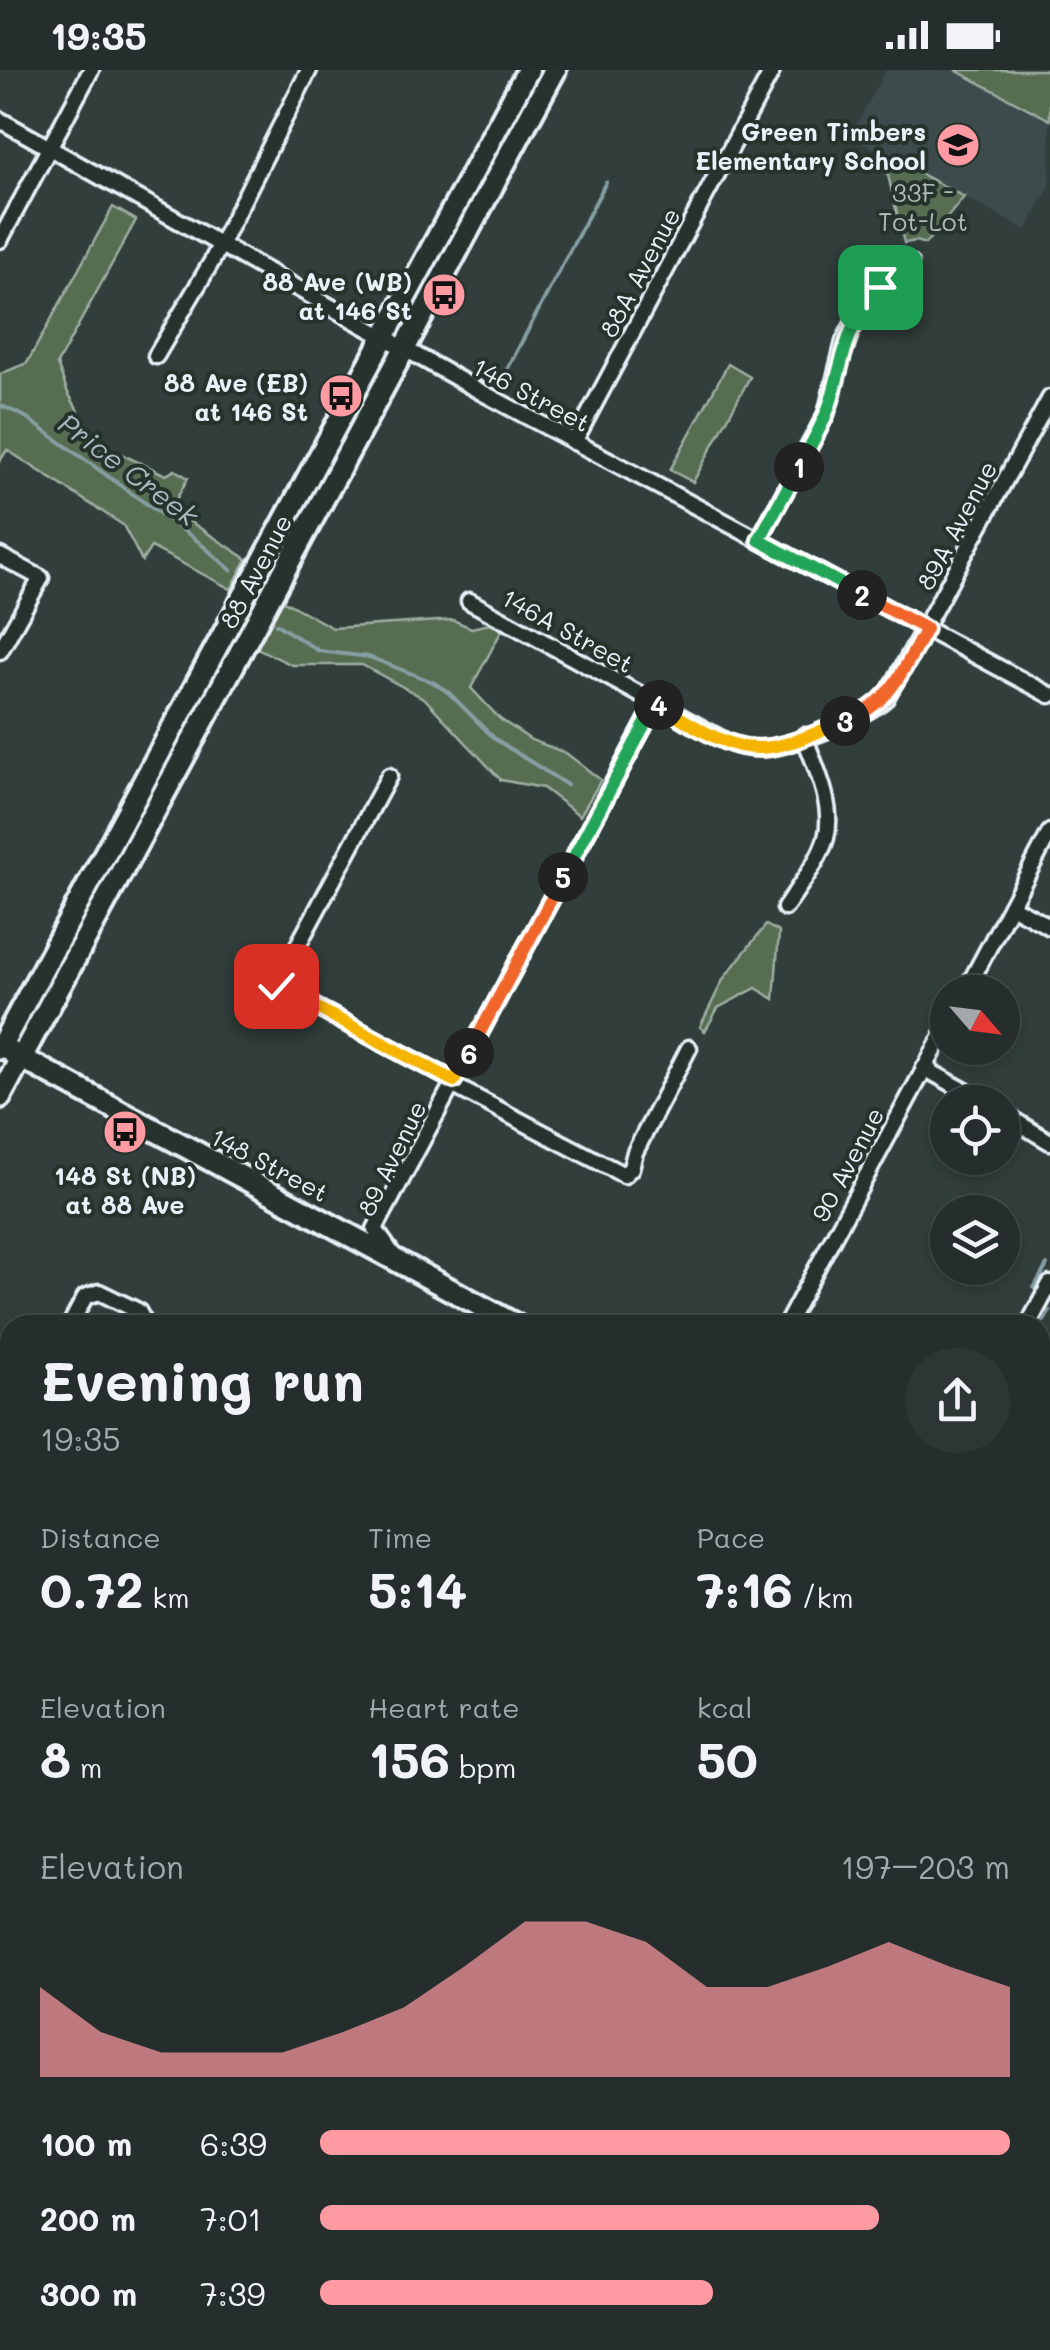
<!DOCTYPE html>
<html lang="en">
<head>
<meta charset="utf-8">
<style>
  :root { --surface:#252e2d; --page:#2d3635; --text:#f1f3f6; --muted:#a3a8aa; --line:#424a49; --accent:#ff9aa2 }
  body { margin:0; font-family:Mali,sans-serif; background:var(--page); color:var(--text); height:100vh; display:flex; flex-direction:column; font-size:38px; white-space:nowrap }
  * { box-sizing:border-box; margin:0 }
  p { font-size:32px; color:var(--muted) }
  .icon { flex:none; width:55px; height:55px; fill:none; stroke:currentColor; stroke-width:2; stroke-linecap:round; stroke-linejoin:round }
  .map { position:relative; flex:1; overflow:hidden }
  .side { position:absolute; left:0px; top:1245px; width:1050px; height:1035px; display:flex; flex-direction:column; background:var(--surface); border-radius:30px 30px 0 0; box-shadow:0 5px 15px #0003,0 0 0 2px var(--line) }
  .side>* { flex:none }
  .needle { width:65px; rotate:118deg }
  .tools { position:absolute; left:930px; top:905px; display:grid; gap:20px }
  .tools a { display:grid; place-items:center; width:90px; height:90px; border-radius:50%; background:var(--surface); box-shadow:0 5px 15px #0003,0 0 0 2px var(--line); font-size:50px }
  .pin { position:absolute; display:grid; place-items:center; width:85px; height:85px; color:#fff; margin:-42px; border-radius:20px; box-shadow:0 5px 15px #0006 }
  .km { position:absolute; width:50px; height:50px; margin:-25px; border-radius:50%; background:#222; color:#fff; font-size:28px; line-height:50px; text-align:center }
  .round { display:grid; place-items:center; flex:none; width:105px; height:105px; border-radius:52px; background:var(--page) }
  .overview { display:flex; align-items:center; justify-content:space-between; height:170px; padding:0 40px }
  h1 { font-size:55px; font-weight:700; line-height:75px }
  .stats { display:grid; grid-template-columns:repeat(3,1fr); gap:15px; height:170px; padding:10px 40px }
  .stats div { display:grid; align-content:center }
  .stats b { font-size:50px; font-weight:700 }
  .stats small { font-size:28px; font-weight:400 }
  .stats p { font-size:28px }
  .chart { height:280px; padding:20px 40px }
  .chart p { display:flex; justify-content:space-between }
  .chart svg { width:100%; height:180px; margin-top:10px; fill:var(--accent); opacity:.7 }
  ul { padding:0 40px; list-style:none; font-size:32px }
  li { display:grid; grid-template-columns:160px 120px 1fr; align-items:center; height:75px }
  li i { height:25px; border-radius:12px; background:var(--accent) }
  .status { display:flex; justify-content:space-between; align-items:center; height:70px; padding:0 50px; background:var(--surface); direction:ltr }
  .status svg { height:28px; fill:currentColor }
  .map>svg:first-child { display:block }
</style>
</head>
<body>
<div class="status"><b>19:35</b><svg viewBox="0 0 49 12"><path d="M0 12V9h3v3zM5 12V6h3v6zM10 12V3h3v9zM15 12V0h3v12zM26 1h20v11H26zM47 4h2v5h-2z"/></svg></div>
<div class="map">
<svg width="1050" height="2280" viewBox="0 0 1050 2280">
  <rect width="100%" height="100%" fill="#313e3c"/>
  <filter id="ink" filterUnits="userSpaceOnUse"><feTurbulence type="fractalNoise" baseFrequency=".01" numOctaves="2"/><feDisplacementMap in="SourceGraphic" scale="20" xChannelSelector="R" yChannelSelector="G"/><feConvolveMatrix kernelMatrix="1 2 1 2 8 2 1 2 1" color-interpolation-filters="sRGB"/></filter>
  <g filter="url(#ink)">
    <!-- built -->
    <polygon fill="#3e4b4d" points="886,0 1050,0 1050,116 1026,160 850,66"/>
    <!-- green -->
    <g fill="#566d51" stroke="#9fafa4" stroke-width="2.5">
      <polygon points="955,0 1050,0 1050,50"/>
      <polygon points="883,84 964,127 925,174 916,171 904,173"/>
      <polygon points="113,137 136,150 57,294 68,323 97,373 166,405 175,400 188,408 171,439 247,489 231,519 151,477 142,491 123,455 7,380 0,391 0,304 27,293"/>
      <polygon points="728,294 750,307 693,412 670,400"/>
      <polygon points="282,530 333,558 453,550 471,558 490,554 502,560 471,618 500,649 531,670 566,683 601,710 580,746 543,718 501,710 425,629 362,595 292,595 257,578"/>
      <polygon points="766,855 779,862 774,929 756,918 718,938 705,961 700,957 724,908"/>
      <polygon points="10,1616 10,1868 0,1862 0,1636"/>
      <polygon points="1040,1762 1050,1762 1050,1843 1040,1829"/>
      <polygon points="1050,1849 1050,1949 1040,1933 1040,1855"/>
      <polygon points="1050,2065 1050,2280 1013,2280 1007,2270 1040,2270 1040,2071"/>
    </g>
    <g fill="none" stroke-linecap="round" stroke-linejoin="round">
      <!-- stream -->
      <g stroke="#869fa3" stroke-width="4">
        <polyline points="508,298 606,112"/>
        <polyline points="0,335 24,346 194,468 231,500"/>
        <polyline points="276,554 319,581 369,587 433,612 449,623 495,669 567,715"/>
        <polyline points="1034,1218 1047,1195"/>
        <polyline points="1044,1251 1050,1241"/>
        <polyline points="1040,1319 1050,1324"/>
      </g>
      <defs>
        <g id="street">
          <polyline points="0,50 483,323 1050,625"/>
          <polyline points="0,170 91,0"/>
          <polyline points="156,286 212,191 309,0"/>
          <polyline points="574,372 772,1"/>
          <polyline points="759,470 826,344 844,272 853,254 880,217 910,193"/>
          <polyline points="0,486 41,508 0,581"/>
          <path d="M 469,531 L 727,672 C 740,677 753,680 767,678 C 797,674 864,648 886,628 L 1050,328"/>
          <polyline points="389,706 276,916 454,1011"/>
          <polyline points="1011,836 1050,857"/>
          <path d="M 785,838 C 798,817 819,792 826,768 C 835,736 815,696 804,666"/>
          <polyline points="965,922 1050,762"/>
          <polyline points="924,998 985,1032"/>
          <polyline points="452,1015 624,1105 631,1098 635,1082 689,978"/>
          <polyline points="1002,1043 1050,1072"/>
          <polyline points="393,1185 375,1159 656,633"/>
          <polyline points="70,1255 85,1227 99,1222 138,1241 146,1255"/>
          <polyline points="786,1255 948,955"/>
          <polyline points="1028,1255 1050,1214"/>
          <polyline points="1040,1306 1050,1312"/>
          <polyline points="0,1426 10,1408"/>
          <polyline points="0,1876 10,1881"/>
          <polyline points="0,2112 10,2118"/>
          <polyline points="275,2270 283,2280"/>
          <polyline points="663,2270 668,2279"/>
          <polyline points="958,2280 974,2270"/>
        </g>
        <g id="secondary">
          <polyline points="0,978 528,0"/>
          <polyline points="12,983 516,1255"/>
          <polyline points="0,1027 555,0"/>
          <polyline points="1040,1540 1050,1545"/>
        </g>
        <g id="primary">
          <polyline points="1040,2025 1050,2019"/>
          <polyline points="625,2280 642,2270"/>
        </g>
      </defs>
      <!-- street casing -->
      <use href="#street" stroke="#e8f1f8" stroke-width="21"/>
      <!-- secondary casing -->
      <use href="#secondary" stroke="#e8f1f8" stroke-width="28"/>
      <!-- primary casing -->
      <use href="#primary" stroke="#e8f1f8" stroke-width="28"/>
      <!-- street -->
      <use href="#street" stroke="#26332d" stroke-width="14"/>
      <!-- secondary -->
      <use href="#secondary" stroke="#26332d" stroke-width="20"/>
      <!-- primary -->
      <use href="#primary" stroke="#726f4a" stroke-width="20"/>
    </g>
  </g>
  <g fill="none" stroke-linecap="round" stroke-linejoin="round" filter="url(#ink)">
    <defs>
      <path id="split-1" d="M 799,397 C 811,374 826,350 833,324 C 845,279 848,254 880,217"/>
      <polyline id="split-2" points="799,397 759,470 862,525"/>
      <path id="split-3" d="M 845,651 C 891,634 903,600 926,559 L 862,525"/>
      <path id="split-4" d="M 659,635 C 690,652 725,680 761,678 C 789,677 819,661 845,651"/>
      <polyline id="split-5" points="563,807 656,634 659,635"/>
      <polyline id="split-6" points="469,983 563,807"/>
      <polyline id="split-7" points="276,916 454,1011 469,983"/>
    </defs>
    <!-- split-1 casing -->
    <use href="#split-1" stroke="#fff" stroke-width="20"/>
    <!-- split-2 casing -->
    <use href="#split-2" stroke="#fff" stroke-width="20"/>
    <!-- split-3 casing -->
    <use href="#split-3" stroke="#fff" stroke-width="20"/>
    <!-- split-4 casing -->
    <use href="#split-4" stroke="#fff" stroke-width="20"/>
    <!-- split-5 casing -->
    <use href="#split-5" stroke="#fff" stroke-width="20"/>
    <!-- split-6 casing -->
    <use href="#split-6" stroke="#fff" stroke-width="20"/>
    <!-- split-7 casing -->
    <use href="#split-7" stroke="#fff" stroke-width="20"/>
    <!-- split-1 -->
    <use href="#split-1" stroke="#22a559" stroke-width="12"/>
    <!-- split-2 -->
    <use href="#split-2" stroke="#22a559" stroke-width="12"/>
    <!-- split-3 -->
    <use href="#split-3" stroke="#f0652b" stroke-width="12"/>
    <!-- split-4 -->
    <use href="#split-4" stroke="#f5b400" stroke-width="12"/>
    <!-- split-5 -->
    <use href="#split-5" stroke="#22a559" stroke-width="12"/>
    <!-- split-6 -->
    <use href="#split-6" stroke="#f0652b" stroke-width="12"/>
    <!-- split-7 -->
    <use href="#split-7" stroke="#f5b400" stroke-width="12"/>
  </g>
  <!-- icons -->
  <defs>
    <symbol id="school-disc" viewBox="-11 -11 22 22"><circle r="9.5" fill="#ff9aa2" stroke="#26332d"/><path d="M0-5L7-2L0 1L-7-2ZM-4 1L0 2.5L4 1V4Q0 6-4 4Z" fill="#111"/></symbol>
    <symbol id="bus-disc" viewBox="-11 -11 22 22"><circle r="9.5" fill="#ff9aa2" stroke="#26332d"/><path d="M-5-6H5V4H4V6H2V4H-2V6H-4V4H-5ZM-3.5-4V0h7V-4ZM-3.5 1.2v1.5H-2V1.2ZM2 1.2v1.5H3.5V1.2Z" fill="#111"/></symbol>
  </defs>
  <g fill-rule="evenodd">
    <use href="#school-disc" x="933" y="50" width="50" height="50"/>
    <use href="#bus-disc" x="419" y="200" width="50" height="50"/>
    <use href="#bus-disc" x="316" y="301" width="50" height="50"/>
    <use href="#bus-disc" x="100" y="1037" width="50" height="50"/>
  </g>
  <g text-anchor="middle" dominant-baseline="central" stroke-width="8" stroke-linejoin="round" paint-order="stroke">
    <!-- poi labels -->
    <g font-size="25" font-weight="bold" fill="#e8f1f8" stroke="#26332d" text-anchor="end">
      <text x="926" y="61">Green Timbers<tspan x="926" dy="29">Elementary School</tspan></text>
      <text x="412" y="211">88 Ave (WB)<tspan x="412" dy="29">at 146 St</tspan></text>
      <text x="308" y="312">88 Ave (EB)<tspan x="308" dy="29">at 146 St</tspan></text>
      <text x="125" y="1105" text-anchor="middle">148 St (NB)<tspan x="125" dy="29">at 88 Ave</tspan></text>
    </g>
    <!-- park labels -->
    <g font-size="25" fill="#aebcb5" stroke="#26332d">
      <text x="923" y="122">33F -<tspan x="923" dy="29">Tot-Lot</tspan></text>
    </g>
    <!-- street labels -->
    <g font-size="25" fill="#e8f1f8" stroke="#26332d">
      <text transform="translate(639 202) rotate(-62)">88A Avenue</text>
      <text transform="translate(532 324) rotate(28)">146 Street</text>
      <text transform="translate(956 455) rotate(-62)">89A Avenue</text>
      <text transform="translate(255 501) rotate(-62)">88 Avenue</text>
      <text transform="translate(568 560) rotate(29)">146A Street</text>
      <text transform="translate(391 1088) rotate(-64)">89 Avenue</text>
      <text transform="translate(270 1094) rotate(28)">148 Street</text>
      <text transform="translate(847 1094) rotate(-62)">90 Avenue</text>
    </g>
    <!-- water labels -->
    <g font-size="28" font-style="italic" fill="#a6babf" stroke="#26332d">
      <text transform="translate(129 399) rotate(37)">Price Creek</text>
    </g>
  </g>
</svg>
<div class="tools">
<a><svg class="needle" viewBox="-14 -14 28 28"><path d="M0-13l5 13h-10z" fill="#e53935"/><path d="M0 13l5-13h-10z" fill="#a3a8aa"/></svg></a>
<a><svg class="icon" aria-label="locate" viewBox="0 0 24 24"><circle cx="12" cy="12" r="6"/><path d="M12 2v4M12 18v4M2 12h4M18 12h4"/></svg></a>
<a><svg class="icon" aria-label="layers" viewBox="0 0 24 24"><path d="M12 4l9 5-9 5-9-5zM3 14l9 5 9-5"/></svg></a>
</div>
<div class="pin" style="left:880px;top:217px;background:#1e9e55"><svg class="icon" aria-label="arrive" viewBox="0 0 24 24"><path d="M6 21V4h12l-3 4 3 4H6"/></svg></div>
<div class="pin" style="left:276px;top:916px;background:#d93025"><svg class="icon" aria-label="check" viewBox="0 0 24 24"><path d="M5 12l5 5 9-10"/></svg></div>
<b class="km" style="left:799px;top:397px">1</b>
<b class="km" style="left:862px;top:525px">2</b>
<b class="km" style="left:845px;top:651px">3</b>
<b class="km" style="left:659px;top:635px">4</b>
<b class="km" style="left:563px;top:807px">5</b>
<b class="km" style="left:469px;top:983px">6</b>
<section class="side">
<div class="overview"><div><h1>Evening run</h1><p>19:35</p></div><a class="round"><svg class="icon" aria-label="share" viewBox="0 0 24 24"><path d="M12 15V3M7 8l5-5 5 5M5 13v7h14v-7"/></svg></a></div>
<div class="stats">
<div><p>Distance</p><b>0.72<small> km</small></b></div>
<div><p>Time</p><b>5:14</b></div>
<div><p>Pace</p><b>7:16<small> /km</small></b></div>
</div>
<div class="stats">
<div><p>Elevation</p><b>8<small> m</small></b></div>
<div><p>Heart rate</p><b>156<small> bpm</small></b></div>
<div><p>kcal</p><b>50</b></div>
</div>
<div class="chart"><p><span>Elevation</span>197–203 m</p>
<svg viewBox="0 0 160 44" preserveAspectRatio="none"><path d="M0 44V22L10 33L20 38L30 38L40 38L50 33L60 27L70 17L80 6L90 6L100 11L110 22L120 22L130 17L140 11L150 17L160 22V44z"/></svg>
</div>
<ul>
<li><b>100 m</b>6:39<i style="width:100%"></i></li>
<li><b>200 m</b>7:01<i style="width:81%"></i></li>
<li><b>300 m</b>7:39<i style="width:57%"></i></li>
</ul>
</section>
</div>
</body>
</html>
